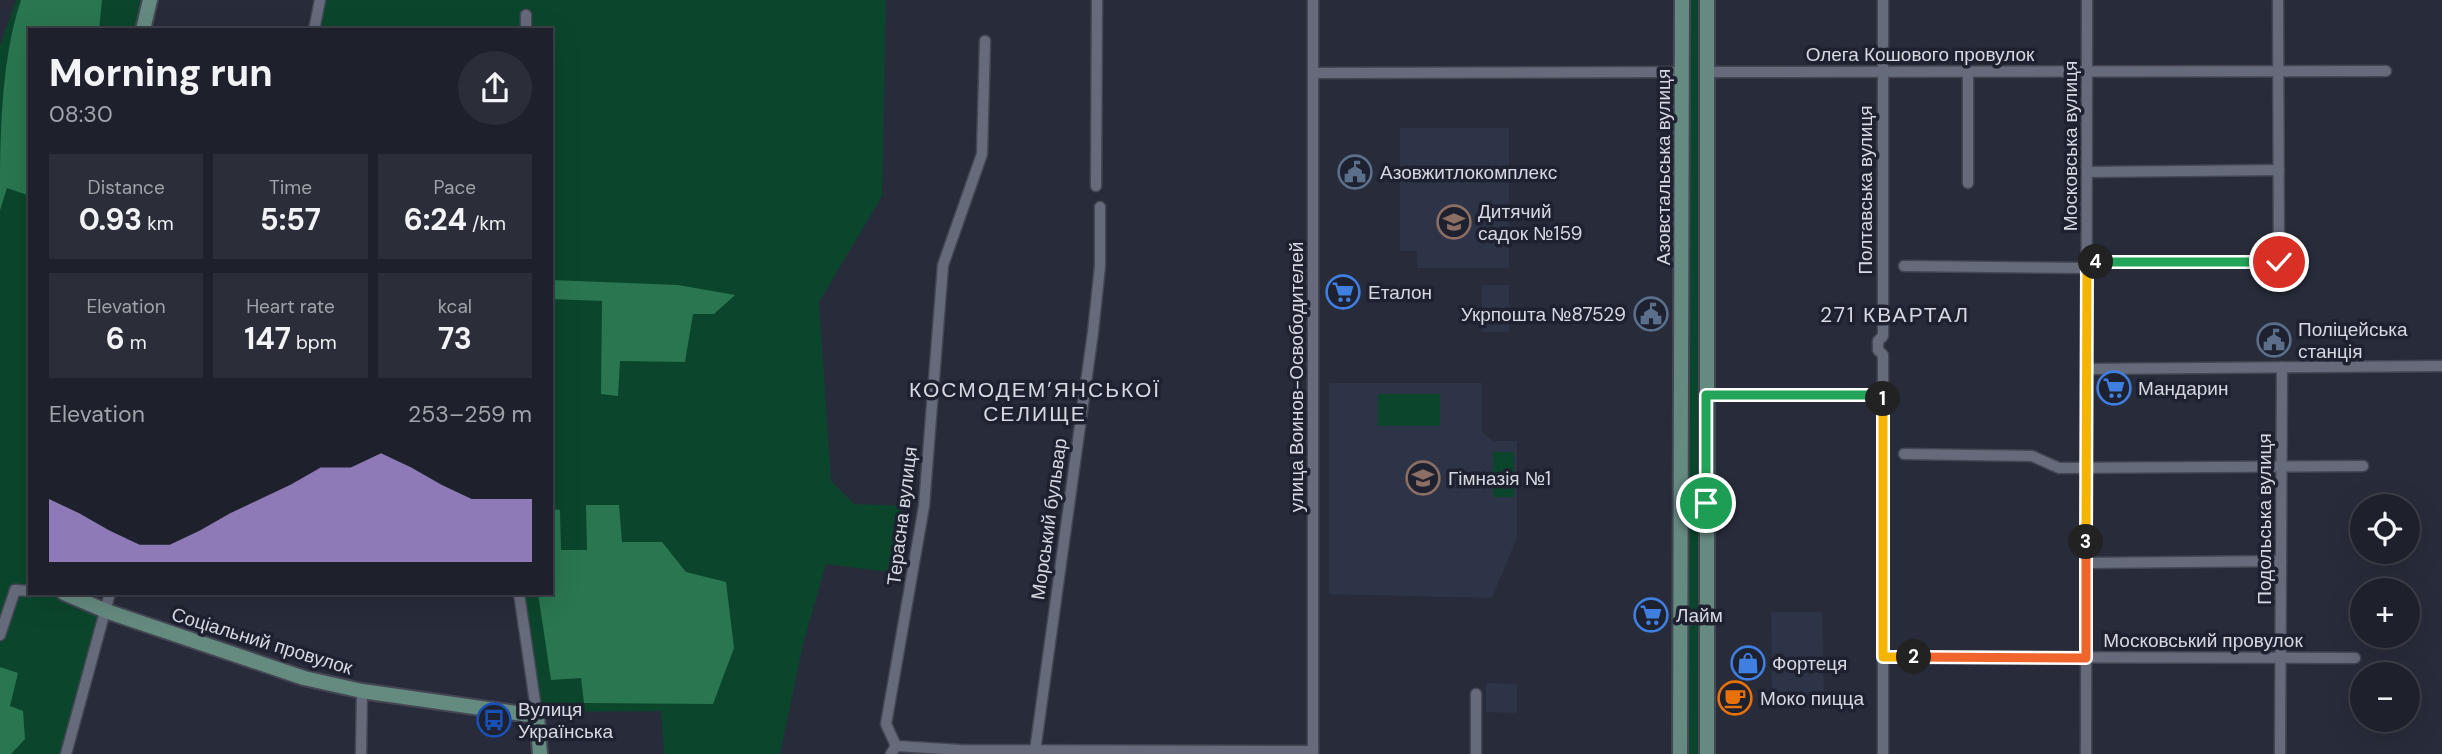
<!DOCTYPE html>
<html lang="en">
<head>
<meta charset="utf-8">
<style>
  :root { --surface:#1e212c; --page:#2b2e38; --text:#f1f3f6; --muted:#a1a3a9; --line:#3c3e48; --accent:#bca0f2 }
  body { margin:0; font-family:"DM Sans",sans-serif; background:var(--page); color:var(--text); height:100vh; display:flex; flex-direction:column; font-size:26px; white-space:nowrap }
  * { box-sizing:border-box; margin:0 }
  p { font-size:23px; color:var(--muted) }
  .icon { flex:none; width:38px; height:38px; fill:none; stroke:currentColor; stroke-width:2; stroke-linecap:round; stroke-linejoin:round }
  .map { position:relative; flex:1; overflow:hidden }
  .sheet { position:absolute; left:28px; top:28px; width:525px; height:567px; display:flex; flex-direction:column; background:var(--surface); border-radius:0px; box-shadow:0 7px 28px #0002,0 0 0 2px var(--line) }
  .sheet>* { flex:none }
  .fabs { position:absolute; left:2350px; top:494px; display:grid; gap:14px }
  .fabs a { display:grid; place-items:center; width:70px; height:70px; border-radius:50%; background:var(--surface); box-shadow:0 7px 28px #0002,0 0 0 2px var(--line); font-size:35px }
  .pin { position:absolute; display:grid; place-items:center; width:60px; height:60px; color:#fff; margin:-30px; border:4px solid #fff; border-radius:50%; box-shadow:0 2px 7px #0007 }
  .km { position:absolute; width:35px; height:35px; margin:-18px; border-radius:50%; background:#222; color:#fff; font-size:19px; line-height:35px; text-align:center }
  .round { display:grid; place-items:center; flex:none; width:74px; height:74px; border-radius:37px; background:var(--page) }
  .overview { display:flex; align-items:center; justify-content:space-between; height:119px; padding:0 21px }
  h1 { font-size:38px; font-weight:700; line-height:52px }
  .stats { display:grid; grid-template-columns:repeat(3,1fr); gap:10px; height:119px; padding:7px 21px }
  .stats div { display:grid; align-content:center; border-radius:0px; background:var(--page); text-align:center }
  .stats b { font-size:30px; font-weight:700 }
  .stats small { font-size:19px; font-weight:400 }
  .stats p { font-size:19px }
  .chart { height:196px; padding:14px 21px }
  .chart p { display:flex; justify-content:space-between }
  .chart svg { width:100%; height:126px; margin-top:7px; fill:var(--accent); opacity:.7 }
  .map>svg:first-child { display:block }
</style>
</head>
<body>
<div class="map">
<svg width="2442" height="754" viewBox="0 0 2442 754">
  <rect width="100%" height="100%" fill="#282c3a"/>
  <!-- built -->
  <g fill="#2e3448">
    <polygon points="1400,128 1509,128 1509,268 1417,268 1417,251 1400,251"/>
    <rect x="1482" y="285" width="27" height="47"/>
    <polygon points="1329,383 1482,383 1482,432 1493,441 1517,441 1517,537 1492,598 1329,594"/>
    <polygon points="1822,612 1824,700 1772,700 1771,612"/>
    <polygon points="1486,683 1517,684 1517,713 1486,712"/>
  </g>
  <!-- green -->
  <g fill="#0b462c">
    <polygon points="16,0 150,0 143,30 30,30 30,593 64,593 106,611 66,754 0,754 0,46"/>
    <polygon points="323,0 886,0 882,196 819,302 831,481 854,504 903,506 889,572 826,564 803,644 780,754 664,754 661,711 541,712 522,593 551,593 551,30 316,30"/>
    <polygon points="1685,0 1705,0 1704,754 1683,754"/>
    <rect x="1378" y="394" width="62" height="32"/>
    <rect x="1493" y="452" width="21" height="45"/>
  </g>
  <!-- forest -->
  <g fill="#2a7651">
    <path d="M 21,0 L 102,0 L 99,30 L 30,30 L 30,196 L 7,188 L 0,210 C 0,141 0,63 21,0 Z"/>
    <polygon points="551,280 678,285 735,295 714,314 693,314 685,362 620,361 618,396 601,394 602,301 551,299"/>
    <polygon points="586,505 619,505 622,542 662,542 686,572 726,582 734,648 713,704 584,703 581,678 551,680 538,593 551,593 551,509 560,510 561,550 587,550"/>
    <polygon points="0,667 18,673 10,706 23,711 25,739 11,754 0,754"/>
  </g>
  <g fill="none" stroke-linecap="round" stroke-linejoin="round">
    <defs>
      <g id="street">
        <polyline points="1313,0 1313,754"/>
        <polyline points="526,15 526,30"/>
        <polyline points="314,30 320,0"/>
        <polyline points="1706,72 2386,71"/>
        <polyline points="1968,72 1968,183"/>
        <polyline points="1313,73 1682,72"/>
        <polyline points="2087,172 2279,170"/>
        <polyline points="1096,186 1097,0"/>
        <polyline points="2087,262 2279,262 2278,0"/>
        <polyline points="1904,266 2087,268"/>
        <polyline points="2087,369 2442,366"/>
        <polyline points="1706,395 1883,395"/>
        <polyline points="1904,454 2032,456 2059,468 2363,466"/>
        <polyline points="2086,563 2281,561"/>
        <polyline points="519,593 537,716"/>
        <polyline points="0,635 15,590 30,591"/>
        <polyline points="1883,657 2355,658"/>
        <polyline points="896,746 886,724 924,506 943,265 982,154 985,41"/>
        <polyline points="1035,751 1093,332 1100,266 1100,207"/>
        <polyline points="66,754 110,593"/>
        <polyline points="361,754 362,691"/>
        <polyline points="891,754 896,746 961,750 1313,751"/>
        <polyline points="1476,754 1476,694"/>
        <polyline points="1883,754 1883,355 1878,350 1878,341 1883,336 1883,0"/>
        <polyline points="2086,754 2087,0"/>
        <polyline points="2280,754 2282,367"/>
      </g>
      <g id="secondary">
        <polyline points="143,30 150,0"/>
        <polyline points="64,593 106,611 304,678 362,691 537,716 540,754"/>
        <polyline points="1680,754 1682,0"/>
        <polyline points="1707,754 1707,0"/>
      </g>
    </defs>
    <!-- street casing -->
    <use href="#street" stroke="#444753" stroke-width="13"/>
    <!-- secondary casing -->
    <use href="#secondary" stroke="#444753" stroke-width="18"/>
    <!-- street -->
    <use href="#street" stroke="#666b7b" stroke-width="10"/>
    <!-- secondary -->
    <use href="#secondary" stroke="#658a80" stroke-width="14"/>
  </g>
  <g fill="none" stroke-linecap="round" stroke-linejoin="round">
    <defs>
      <polyline id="split-1" points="1706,503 1706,395 1883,395 1883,399"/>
      <polyline id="split-2" points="1883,399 1883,657 1914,657"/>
      <polyline id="split-3" points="1914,657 2086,658 2086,542"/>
      <polyline id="split-4" points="2086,542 2087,262 2096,262"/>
      <polyline id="split-5" points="2096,262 2279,262"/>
    </defs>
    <!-- split-1 casing -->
    <use href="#split-1" stroke="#fff" stroke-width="14"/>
    <!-- split-2 casing -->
    <use href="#split-2" stroke="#fff" stroke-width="14"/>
    <!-- split-3 casing -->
    <use href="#split-3" stroke="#fff" stroke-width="14"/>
    <!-- split-4 casing -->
    <use href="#split-4" stroke="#fff" stroke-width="14"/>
    <!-- split-5 casing -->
    <use href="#split-5" stroke="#fff" stroke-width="14"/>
    <!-- split-1 -->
    <use href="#split-1" stroke="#22a559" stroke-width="9"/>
    <!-- split-2 -->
    <use href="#split-2" stroke="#f5b400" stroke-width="9"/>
    <!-- split-3 -->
    <use href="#split-3" stroke="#f0652b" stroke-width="9"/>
    <!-- split-4 -->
    <use href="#split-4" stroke="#f5b400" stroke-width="9"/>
    <!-- split-5 -->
    <use href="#split-5" stroke="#22a559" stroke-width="9"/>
  </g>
  <!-- icons -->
  <defs>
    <symbol id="civic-ring" viewBox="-11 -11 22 22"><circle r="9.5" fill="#1e2230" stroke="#5c6f8a" stroke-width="1.5"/><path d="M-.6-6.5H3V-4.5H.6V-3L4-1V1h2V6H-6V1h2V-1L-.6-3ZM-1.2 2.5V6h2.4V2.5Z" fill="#5c6f8a"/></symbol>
    <symbol id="school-ring" viewBox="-11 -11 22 22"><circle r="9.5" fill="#1e2230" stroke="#8d6e63" stroke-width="1.5"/><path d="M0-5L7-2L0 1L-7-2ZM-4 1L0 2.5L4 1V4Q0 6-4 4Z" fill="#8d6e63"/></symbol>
    <symbol id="supermarket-ring" viewBox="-11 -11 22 22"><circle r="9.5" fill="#1e2230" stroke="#3f7fe0" stroke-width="1.5"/><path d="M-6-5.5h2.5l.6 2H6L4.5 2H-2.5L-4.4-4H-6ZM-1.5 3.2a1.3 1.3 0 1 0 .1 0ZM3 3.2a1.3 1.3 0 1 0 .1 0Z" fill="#3f7fe0"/></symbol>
    <symbol id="shop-ring" viewBox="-11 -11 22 22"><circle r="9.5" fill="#1e2230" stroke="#3f7fe0" stroke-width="1.5"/><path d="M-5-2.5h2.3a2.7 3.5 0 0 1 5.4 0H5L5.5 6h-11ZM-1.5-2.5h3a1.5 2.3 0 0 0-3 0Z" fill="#3f7fe0"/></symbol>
    <symbol id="cafe-ring" viewBox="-11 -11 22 22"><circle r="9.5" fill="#1e2230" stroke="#e8710a" stroke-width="1.5"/><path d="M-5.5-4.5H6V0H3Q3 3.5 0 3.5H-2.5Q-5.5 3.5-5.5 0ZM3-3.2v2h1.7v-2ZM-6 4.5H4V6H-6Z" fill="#e8710a"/></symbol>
    <symbol id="bus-ring" viewBox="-11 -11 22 22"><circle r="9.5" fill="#1e2230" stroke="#1a4fb4" stroke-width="1.5"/><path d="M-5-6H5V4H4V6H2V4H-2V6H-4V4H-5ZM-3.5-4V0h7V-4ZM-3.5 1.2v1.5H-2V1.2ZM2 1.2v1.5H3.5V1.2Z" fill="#1a4fb4"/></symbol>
  </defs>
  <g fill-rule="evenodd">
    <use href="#civic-ring" x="1336" y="153" width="38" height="38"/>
    <use href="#school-ring" x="1435" y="203" width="38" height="38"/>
    <use href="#supermarket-ring" x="1324" y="273" width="38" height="38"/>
    <use href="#civic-ring" x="1632" y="295" width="38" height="38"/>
    <use href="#civic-ring" x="2255" y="321" width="38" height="38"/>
    <use href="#supermarket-ring" x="2095" y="369" width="38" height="38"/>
    <use href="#school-ring" x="1404" y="459" width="38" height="38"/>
    <use href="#supermarket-ring" x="1632" y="596" width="38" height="38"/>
    <use href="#shop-ring" x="1729" y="644" width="38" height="38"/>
    <use href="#cafe-ring" x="1716" y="679" width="38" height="38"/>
    <use href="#bus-ring" x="475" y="701" width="38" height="38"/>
  </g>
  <g text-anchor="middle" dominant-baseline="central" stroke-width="7" stroke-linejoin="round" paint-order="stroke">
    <!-- street labels -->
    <g font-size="19" fill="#d6d9e2" stroke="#1e2230">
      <text x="1920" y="54">Олега Кошового провулок</text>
      <text transform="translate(2070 146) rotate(-90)">Московська вулиця</text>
      <text transform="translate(1663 167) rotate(-90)">Азовстальська вулиця</text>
      <text transform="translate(1865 190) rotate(-90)">Полтавська вулиця</text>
      <text transform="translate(1296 377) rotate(-90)">улица Воинов-Освободителей</text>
      <text transform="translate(902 516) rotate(-83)">Терасна вулиця</text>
      <text transform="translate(1049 519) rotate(-82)">Морський бульвар</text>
      <text transform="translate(2264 519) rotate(-90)">Подольська вулиця</text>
      <text x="2203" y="640">Московський провулок</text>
      <text transform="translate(262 641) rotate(17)">Соціальний провулок</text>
    </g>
    <!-- poi labels -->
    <g font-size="19" fill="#d6d9e2" stroke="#1e2230" text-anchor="start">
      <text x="1380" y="172">Азовжитлокомплекс</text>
      <text x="1478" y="211">Дитячий<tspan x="1478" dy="22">садок №159</tspan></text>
      <text x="1368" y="292">Еталон</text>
      <text x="1626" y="314" text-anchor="end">Укрпошта №87529</text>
      <text x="2298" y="329">Поліцейська<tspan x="2298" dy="22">станція</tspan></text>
      <text x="2138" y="388">Мандарин</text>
      <text x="1448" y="478">Гімназія №1</text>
      <text x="1676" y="615">Лайм</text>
      <text x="1772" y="663">Фортеця</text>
      <text x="1760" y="698">Моко пицца</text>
      <text x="518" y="709">Вулиця<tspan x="518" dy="22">Українська</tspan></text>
    </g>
    <!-- neighbourhood labels -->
    <g font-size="21" letter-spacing="2" fill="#d6d9e2" stroke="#1e2230">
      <text x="1895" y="315">271 КВАРТАЛ</text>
      <text x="1035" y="390">КОСМОДЕМ’ЯНСЬКОЇ<tspan x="1035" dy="24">СЕЛИЩЕ</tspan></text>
    </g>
  </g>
</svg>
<div class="fabs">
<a><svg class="icon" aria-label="locate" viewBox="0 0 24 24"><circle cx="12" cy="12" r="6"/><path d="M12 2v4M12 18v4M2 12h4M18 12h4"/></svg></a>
<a>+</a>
<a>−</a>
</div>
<div class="pin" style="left:1706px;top:503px;background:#1e9e55"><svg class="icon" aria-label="arrive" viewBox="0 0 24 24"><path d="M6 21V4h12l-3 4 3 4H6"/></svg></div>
<div class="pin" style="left:2279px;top:262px;background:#d93025"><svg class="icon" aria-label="check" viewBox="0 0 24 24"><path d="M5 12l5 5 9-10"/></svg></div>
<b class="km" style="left:1883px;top:399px">1</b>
<b class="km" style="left:1914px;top:657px">2</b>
<b class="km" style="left:2086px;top:542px">3</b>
<b class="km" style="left:2096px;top:262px">4</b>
<section class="sheet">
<div class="overview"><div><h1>Morning run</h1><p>08:30</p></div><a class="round"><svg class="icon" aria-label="share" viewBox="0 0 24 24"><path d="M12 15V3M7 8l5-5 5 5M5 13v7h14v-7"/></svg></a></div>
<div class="stats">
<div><p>Distance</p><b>0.93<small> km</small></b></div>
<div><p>Time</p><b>5:57</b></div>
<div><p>Pace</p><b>6:24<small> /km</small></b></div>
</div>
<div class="stats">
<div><p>Elevation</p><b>6<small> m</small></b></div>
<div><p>Heart rate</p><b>147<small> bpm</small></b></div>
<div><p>kcal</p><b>73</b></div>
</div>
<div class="chart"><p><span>Elevation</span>253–259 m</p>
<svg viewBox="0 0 160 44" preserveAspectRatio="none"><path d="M0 44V22L10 27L20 33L30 38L40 38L50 33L60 27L70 22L80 17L90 11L100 11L110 6L120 11L130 17L140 22L150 22L160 22V44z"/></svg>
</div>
</section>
</div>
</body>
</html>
